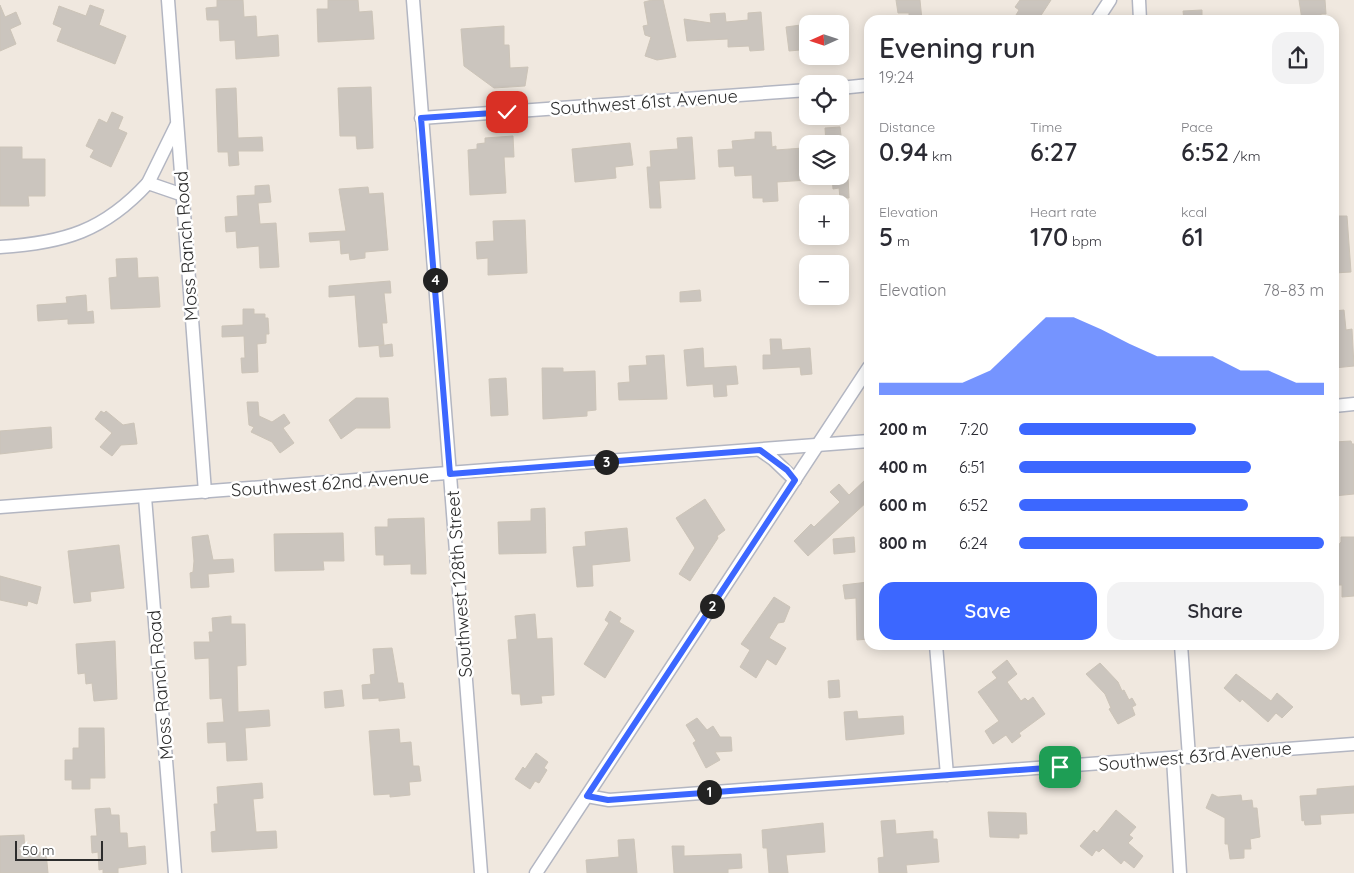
<!DOCTYPE html>
<html lang="en">
<head>
<meta charset="utf-8">
<style>
  :root { --surface:#fff; --page:#f2f2f3; --text:#2b2b33; --muted:#7c7c81; --accent:#3c67ff }
  body { margin:0; font-family:Quicksand,sans-serif; background:var(--page); color:var(--text); height:100vh; display:flex; flex-direction:column; font-size:19px; white-space:nowrap }
  * { box-sizing:border-box; margin:0 }
  p { font-size:16px; color:var(--muted) }
  .icon { flex:none; width:28px; height:28px; fill:none; stroke:currentColor; stroke-width:2; stroke-linecap:round; stroke-linejoin:round }
  .map { position:relative; flex:1; overflow:hidden }
  .drawer { position:absolute; left:864px; top:15px; width:475px; height:635px; display:flex; flex-direction:column; background:var(--surface); border-radius:15px; box-shadow:0 2px 12px #0003 }
  .drawer>* { flex:none }
  .needle { width:32px; rotate:267deg }
  .tools { position:absolute; left:799px; top:15px; display:grid; gap:10px }
  .tools a { display:grid; place-items:center; width:50px; height:50px; border-radius:10px; background:var(--surface); box-shadow:0 2px 12px #0003; font-size:25px }
  .scale { position:absolute; left:15px; bottom:12px; width:88px; box-sizing:border-box; padding-left:5px; border:2px solid #2d2d2d; border-top:0; font-size:14px; line-height:18px; white-space:nowrap; color:#2d2d2d; -webkit-text-stroke:4px #fff; paint-order:stroke }
  .pin { position:absolute; display:grid; place-items:center; width:42px; height:42px; color:#fff; margin:-21px; border-radius:10px; box-shadow:0 2px 8px #0006 }
  .km { position:absolute; width:25px; height:25px; margin:-12px; border-radius:50%; background:#222; color:#fff; font-size:14px; line-height:25px; text-align:center }
  .round { display:grid; place-items:center; flex:none; width:52px; height:52px; border-radius:15px; background:var(--page) }
  .head { display:flex; align-items:center; justify-content:space-between; height:85px; padding:0 15px }
  h1 { font-size:28px; font-weight:600; line-height:38px }
  .metrics { display:grid; grid-template-columns:repeat(3,1fr); gap:8px; height:85px; padding:5px 15px }
  .metrics div { display:grid; align-content:center }
  .metrics b { font-size:25px; font-weight:600 }
  .metrics small { font-size:14px; font-weight:400 }
  .metrics p { font-size:14px }
  .chart { height:140px; padding:10px 15px }
  .chart p { display:flex; justify-content:space-between }
  .chart svg { width:100%; height:90px; margin-top:5px; fill:var(--accent); opacity:.7 }
  .primary-button { display:flex; gap:10px; margin-top:auto; padding:10px 15px }
  .primary-button a { flex:1; height:58px; border-radius:15px; background:var(--accent); color:#fff; font-size:20px; font-weight:600; line-height:58px; text-align:center }
  .primary-button a+a { background:var(--page); color:var(--text) }
  ul { padding:0 15px; list-style:none; font-size:16px }
  li { display:grid; grid-template-columns:80px 60px 1fr; align-items:center; height:38px }
  li i { height:12px; border-radius:6px; background:var(--accent) }
  .map>svg:first-child { display:block }
</style>
</head>
<body>
<div class="map">
<svg width="1354" height="873" viewBox="0 0 1354 873">
  <rect width="100%" height="100%" fill="#f0e8df"/>
  <!-- building -->
  <g fill="#cbc5be" stroke="#ccc4b8">
    <polygon points="217,0 243,0 244,17 256,16 257,37 278,35 279,56 236,59 235,40 220,41 219,20 207,20 206,8 217,7"/>
    <polygon points="328,0 358,0 359,12 372,11 374,39 318,42 317,9 328,9"/>
    <polygon points="652,0 663,0 676,57 657,60 645,56 651,37 645,35 643,26 648,25 644,2"/>
    <polygon points="896,0 920,0 922,20 909,20 909,13 898,13"/>
    <polygon points="1020,0 1051,0 1038,20 1013,20 1019,10 1015,7"/>
    <polygon points="1299,0 1325,0 1326,14 1321,14 1321,20 1302,20"/>
    <polygon points="0,5 5,17 16,12 21,24 10,29 16,44 0,51"/>
    <polygon points="90,5 104,10 99,25 126,36 115,64 57,41 62,28 53,24 59,6 86,16"/>
    <polygon points="1202,10 1202,20 1184,20 1183,11"/>
    <polygon points="761,12 764,50 750,51 749,46 728,47 728,39 687,41 684,19 711,23 710,14 725,13 726,22 748,20 748,13"/>
    <polygon points="808,24 808,37 805,37 805,41 800,42 800,50 789,51 786,27"/>
    <polygon points="504,26 504,45 509,45 510,68 528,67 525,86 494,88 464,66 461,29"/>
    <polygon points="371,87 373,148 357,149 356,136 340,136 338,88"/>
    <polygon points="236,88 238,138 262,137 263,151 238,151 239,165 229,166 228,152 218,152 216,89"/>
    <polygon points="112,112 123,117 118,129 127,133 111,167 90,157 94,150 86,146 99,119 107,123"/>
    <polygon points="840,127 842,144 826,144 825,128"/>
    <polygon points="755,132 771,132 772,147 776,146 776,150 803,148 803,152 808,152 808,180 777,182 778,201 763,202 763,198 753,198 752,175 735,176 734,166 719,167 718,150 733,149 732,141 755,139"/>
    <polygon points="513,136 514,157 504,157 506,193 470,195 468,150 477,149 477,144 485,143 485,138"/>
    <polygon points="692,137 695,179 659,181 661,208 650,208 647,167 651,167 650,151 678,149 677,138"/>
    <polygon points="630,143 633,165 615,167 616,178 575,182 572,149"/>
    <polygon points="0,147 22,147 22,159 45,159 45,196 28,196 29,206 0,206"/>
    <polygon points="832,176 848,176 849,198 840,198 839,188 833,189"/>
    <polygon points="269,185 271,202 258,203 260,224 276,223 279,267 260,268 259,246 237,248 236,231 226,232 225,217 238,216 237,196 255,195 255,186"/>
    <polygon points="368,187 369,194 383,193 388,250 365,252 365,258 350,260 349,253 341,254 340,240 310,242 309,233 346,231 339,189"/>
    <polygon points="1334,216 1347,216 1351,272 1334,273"/>
    <polygon points="525,220 527,273 488,275 488,258 477,259 476,242 494,241 493,221"/>
    <polygon points="137,258 138,278 158,277 160,307 111,309 109,278 117,277 116,259"/>
    <polygon points="390,281 391,293 384,293 387,323 382,323 384,345 359,347 355,295 329,297 329,286"/>
    <polygon points="700,290 701,301 680,302 680,292"/>
    <polygon points="86,295 87,312 93,311 94,323 68,324 68,319 38,321 37,305 67,303 66,297"/>
    <polygon points="243,309 254,309 254,314 265,314 265,318 268,318 269,334 266,334 266,343 257,344 258,372 242,373 241,358 245,358 244,336 222,337 222,326 243,325"/>
    <polygon points="1344,310 1346,330 1352,329 1354,366 1334,368 1334,311"/>
    <polygon points="770,339 781,339 782,350 810,348 812,374 801,375 800,367 763,369 763,355 771,355"/>
    <polygon points="392,344 393,356 380,357 379,346"/>
    <polygon points="703,348 704,368 736,366 738,384 726,385 727,396 714,397 713,384 687,386 684,350"/>
    <polygon points="664,355 667,399 619,400 618,383 630,382 629,366 647,365 646,356"/>
    <polygon points="542,368 563,368 563,372 595,371 596,410 587,411 587,416 543,419"/>
    <polygon points="506,378 508,415 491,416 489,379"/>
    <polygon points="356,398 388,398 390,428 356,428 341,439 329,420"/>
    <polygon points="247,402 258,402 259,416 272,422 284,414 290,423 283,428 294,443 280,453 272,442 251,432 254,427 249,425"/>
    <polygon points="101,411 104,413 106,411 123,425 134,423 137,444 121,445 112,456 100,447 112,433 95,419"/>
    <polygon points="51,427 52,448 0,454 0,431"/>
    <polygon points="1351,441 1352,444 1354,444 1354,494 1334,496 1334,442"/>
    <polygon points="865,480 869,485 869,500 808,556 794,541 811,524 814,527 840,502 830,492 839,484 849,495"/>
    <polygon points="705,499 725,530 717,536 718,538 690,581 679,574 695,548 676,518"/>
    <polygon points="545,508 546,553 499,554 498,522 531,521 531,509"/>
    <polygon points="424,518 426,574 411,574 411,564 384,565 384,555 376,555 375,527 388,527 388,519"/>
    <polygon points="627,528 630,561 592,565 593,586 577,587 573,547 586,546 585,532"/>
    <polygon points="343,533 344,561 323,561 324,570 275,571 274,534"/>
    <polygon points="208,535 213,560 233,559 234,572 208,574 209,587 191,588 190,573 193,572 194,561 192,537"/>
    <polygon points="854,537 855,552 834,554 833,539"/>
    <polygon points="1341,537 1354,537 1354,596 1342,597 1342,585 1336,585 1336,548 1341,542"/>
    <polygon points="119,545 124,588 90,592 91,601 74,603 68,551"/>
    <polygon points="0,576 41,587 37,604 28,601 27,606 0,600"/>
    <polygon points="868,582 869,639 857,640 856,598 845,599 843,585"/>
    <polygon points="774,597 790,607 784,622 778,623 769,638 786,648 776,665 767,659 756,678 740,667 750,650 741,644"/>
    <polygon points="610,611 621,618 619,622 634,631 605,678 584,664 609,623 605,620"/>
    <polygon points="535,614 537,639 552,638 554,695 541,696 542,703 521,705 520,694 512,694 508,640 517,639 515,616"/>
    <polygon points="231,616 231,624 245,624 246,665 237,666 238,712 269,710 270,726 245,728 247,760 227,761 226,742 208,743 207,723 224,722 222,698 210,699 209,658 195,659 194,642 210,642 209,632 213,632 212,618"/>
    <polygon points="115,641 117,699 94,701 92,683 86,684 85,673 78,674 76,644"/>
    <polygon points="392,648 398,683 403,683 405,698 379,701 379,698 363,699 362,685 371,684 370,675 375,674 373,649"/>
    <polygon points="1007,660 1017,674 1007,682 1021,701 1025,698 1028,701 1033,697 1045,714 1019,733 1021,736 1012,743 1006,735 993,744 985,731 999,721 978,692 997,678 992,672"/>
    <polygon points="1100,663 1118,682 1122,691 1124,690 1129,700 1132,698 1136,705 1132,707 1135,715 1118,724 1109,709 1111,708 1105,694 1086,674"/>
    <polygon points="1236,674 1271,701 1277,693 1293,707 1282,718 1276,713 1268,722 1242,699 1240,702 1224,688"/>
    <polygon points="839,680 840,697 829,698 828,681"/>
    <polygon points="342,690 344,706 325,708 324,692"/>
    <polygon points="857,711 858,719 903,716 904,734 846,740 844,712"/>
    <polygon points="697,718 707,730 713,726 720,737 731,737 732,751 715,752 720,760 706,768 693,743 696,741 686,725"/>
    <polygon points="79,728 104,728 105,778 90,778 90,789 72,789 72,780 65,780 65,760 73,760 73,748 79,748"/>
    <polygon points="399,729 400,743 411,742 413,766 419,766 421,781 409,782 410,795 390,797 390,794 374,795 369,731"/>
    <polygon points="536,753 548,762 544,768 547,770 539,783 535,781 530,789 515,779 523,767 525,769"/>
    <polygon points="262,783 263,798 253,799 256,832 276,831 277,848 212,852 211,832 216,831 214,804 218,804 217,787"/>
    <polygon points="1354,786 1354,813 1320,815 1321,824 1305,825 1304,820 1302,821 1300,796 1317,795 1317,789"/>
    <polygon points="1212,794 1218,797 1241,795 1242,801 1252,800 1253,808 1257,808 1260,837 1250,839 1251,849 1244,849 1244,858 1230,859 1228,844 1225,844 1225,818 1206,808"/>
    <polygon points="110,808 111,815 119,815 120,833 127,833 128,848 145,846 146,864 118,868 118,873 103,873 103,869 99,870 98,852 92,853 91,836 97,836 95,809"/>
    <polygon points="1116,810 1136,827 1129,835 1133,838 1128,843 1143,856 1134,868 1124,860 1121,864 1103,848 1099,852 1096,850 1092,856 1080,846 1094,830 1097,833"/>
    <polygon points="988,812 1026,813 1027,834 1019,834 1019,838 990,837"/>
    <polygon points="895,820 896,834 933,831 933,839 937,839 939,862 906,865 907,873 879,873 878,858 884,857 881,821"/>
    <polygon points="823,823 825,852 786,855 788,873 769,873 767,848 763,848 762,830"/>
    <polygon points="24,835 25,853 46,852 48,873 0,873 0,836"/>
    <polygon points="634,839 637,873 587,873 586,860 619,857 618,840"/>
    <polygon points="672,846 684,846 684,856 741,854 742,868 728,869 728,873 674,873"/>
  </g>
  <g fill="none" stroke-linecap="round" stroke-linejoin="round">
    <defs>
      <g id="minor">
        <polyline points="168,0 205,492"/>
        <polyline points="413,0 481,873"/>
        <polyline points="1139,0 1140,20"/>
        <polyline points="1097,20 1110,0"/>
        <polyline points="840,88 869,85"/>
        <polyline points="421,118 808,90"/>
        <polyline points="176,126 148,183 183,195"/>
        <path d="M 0,247 C 64,243 104,231 148,183"/>
        <polyline points="1334,406 1354,404"/>
        <polyline points="760,450 773,459 795,480"/>
        <polyline points="145,497 175,873"/>
        <polyline points="0,507 869,441"/>
        <polyline points="936,645 947,775"/>
        <polyline points="1181,645 1189,757"/>
        <polyline points="1173,758 1180,873"/>
        <polyline points="587,796 609,800 1354,744"/>
        <polyline points="536,873 869,367"/>
      </g>
    </defs>
    <!-- minor casing -->
    <use href="#minor" stroke="#b3b6c2" stroke-width="15"/>
    <!-- minor -->
    <use href="#minor" stroke="#fff" stroke-width="12"/>
  </g>
  <g fill="none" stroke-linecap="round" stroke-linejoin="round">
    <defs>
      <polyline id="route" points="507,112 421,118 450,474 760,450 787,470 795,480 587,796 608,800 1060,767"/>
    </defs>
    <!-- route casing -->
    <use href="#route" stroke="#fff" stroke-width="10"/>
    <!-- route -->
    <use href="#route" stroke="#3c67ff" stroke-width="6"/>
  </g>
  <g text-anchor="middle" dominant-baseline="central" stroke-width="5" stroke-linejoin="round" paint-order="stroke">
    <!-- street labels -->
    <g font-size="18" fill="#2d2d2d" stroke="#fff">
      <text transform="translate(644 102) rotate(-4)">Southwest 61st Avenue</text>
      <text transform="translate(186 246) rotate(-94)">Moss Ranch Road</text>
      <text transform="translate(330 483) rotate(-4)">Southwest 62nd Avenue</text>
      <text transform="translate(459 584) rotate(-94)">Southwest 128th Street</text>
      <text transform="translate(160 685) rotate(-95)">Moss Ranch Road</text>
      <text transform="translate(1195 756) rotate(-5)">Southwest 63rd Avenue</text>
    </g>
  </g>
</svg>
<div class="tools">
<a><svg class="needle" viewBox="-14 -14 28 28"><path d="M0-13l5 13h-10z" fill="#e53935"/><path d="M0 13l5-13h-10z" fill="#7c7c81"/></svg></a>
<a><svg class="icon" aria-label="locate" viewBox="0 0 24 24"><circle cx="12" cy="12" r="6"/><path d="M12 2v4M12 18v4M2 12h4M18 12h4"/></svg></a>
<a><svg class="icon" aria-label="layers" viewBox="0 0 24 24"><path d="M12 4l9 5-9 5-9-5zM3 14l9 5 9-5"/></svg></a>
<a>+</a>
<a>−</a>
</div>
<div class="scale">50 m</div>
<div class="pin" style="left:1060px;top:767px;background:#1e9e55"><svg class="icon" aria-label="arrive" viewBox="0 0 24 24"><path d="M6 21V4h12l-3 4 3 4H6"/></svg></div>
<div class="pin" style="left:507px;top:112px;background:#d93025"><svg class="icon" aria-label="check" viewBox="0 0 24 24"><path d="M5 12l5 5 9-10"/></svg></div>
<b class="km" style="left:709px;top:792px">1</b>
<b class="km" style="left:712px;top:606px">2</b>
<b class="km" style="left:606px;top:462px">3</b>
<b class="km" style="left:435px;top:280px">4</b>
<section class="drawer">
<div class="head"><div><h1>Evening run</h1><p>19:24</p></div><a class="round"><svg class="icon" aria-label="share" viewBox="0 0 24 24"><path d="M12 15V3M7 8l5-5 5 5M5 13v7h14v-7"/></svg></a></div>
<div class="metrics">
<div><p>Distance</p><b>0.94<small> km</small></b></div>
<div><p>Time</p><b>6:27</b></div>
<div><p>Pace</p><b>6:52<small> /km</small></b></div>
</div>
<div class="metrics">
<div><p>Elevation</p><b>5<small> m</small></b></div>
<div><p>Heart rate</p><b>170<small> bpm</small></b></div>
<div><p>kcal</p><b>61</b></div>
</div>
<div class="chart"><p><span>Elevation</span>78–83 m</p>
<svg viewBox="0 0 160 44" preserveAspectRatio="none"><path d="M0 44V38L10 38L20 38L30 38L40 32L50 19L60 6L70 6L80 12L90 19L100 25L110 25L120 25L130 32L140 32L150 38L160 38V44z"/></svg>
</div>
<ul>
<li><b>200 m</b>7:20<i style="width:58%"></i></li>
<li><b>400 m</b>6:51<i style="width:76%"></i></li>
<li><b>600 m</b>6:52<i style="width:75%"></i></li>
<li><b>800 m</b>6:24<i style="width:100%"></i></li>
</ul>
<div class="primary-button"><a>Save</a><a>Share</a></div>
</section>
</div>
</body>
</html>
